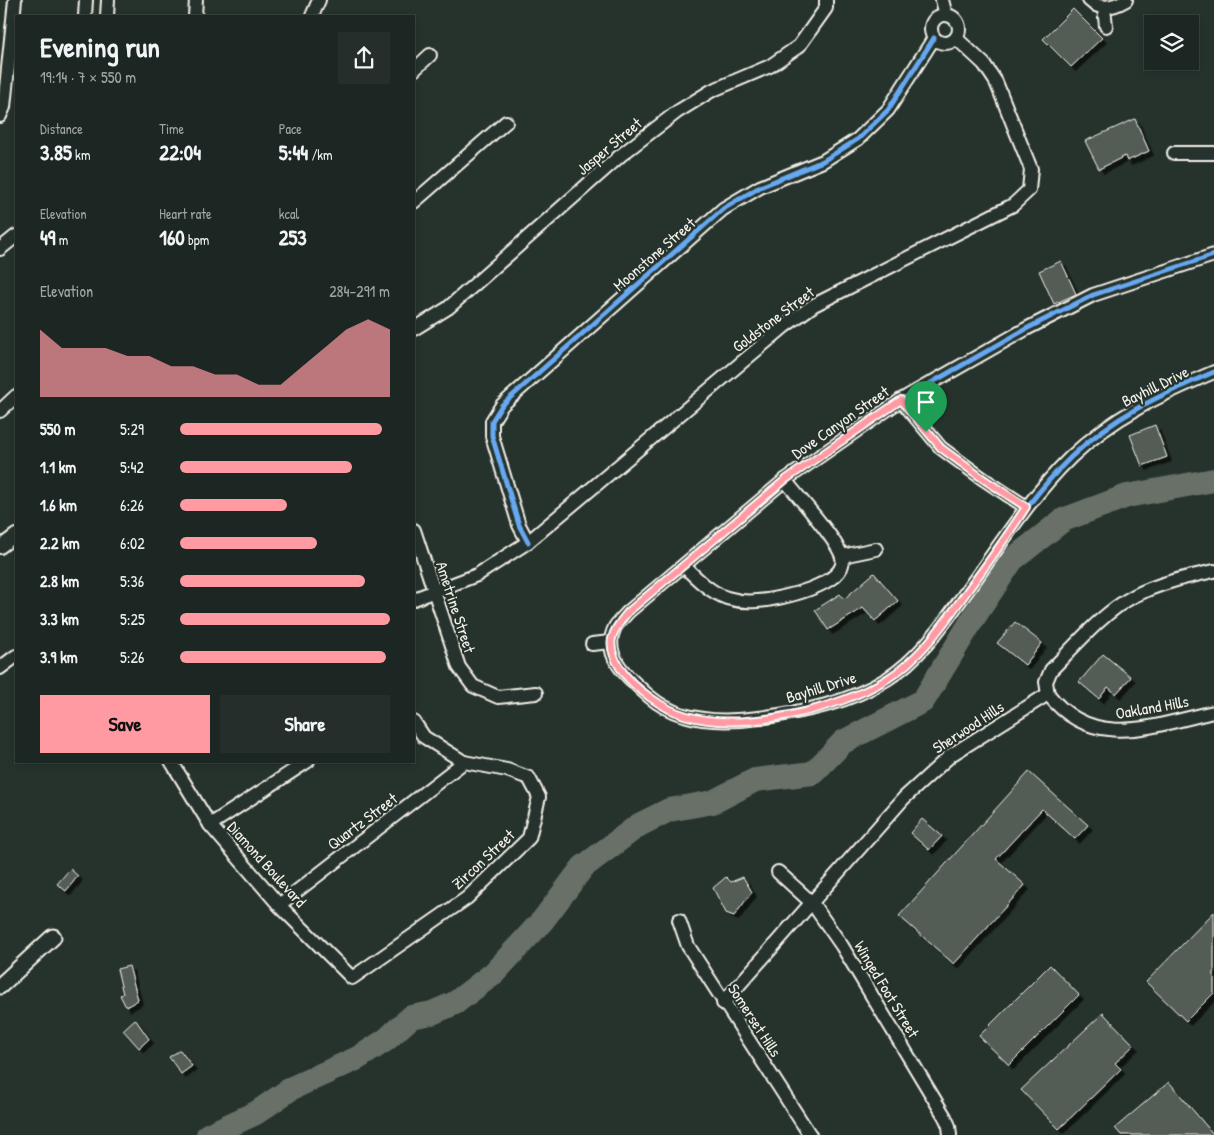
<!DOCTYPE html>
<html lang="en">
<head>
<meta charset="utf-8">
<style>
  :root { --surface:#1c2622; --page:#252e2a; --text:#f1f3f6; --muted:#a0a5a5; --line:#3a4340; --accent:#ff9aa2 }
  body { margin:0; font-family:"Patrick Hand",sans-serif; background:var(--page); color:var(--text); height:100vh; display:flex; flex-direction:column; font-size:19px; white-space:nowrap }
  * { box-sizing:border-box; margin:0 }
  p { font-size:16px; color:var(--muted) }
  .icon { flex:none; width:28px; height:28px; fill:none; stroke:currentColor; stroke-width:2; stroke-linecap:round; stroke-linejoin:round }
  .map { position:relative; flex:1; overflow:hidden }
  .sheet { position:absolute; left:15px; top:15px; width:400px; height:748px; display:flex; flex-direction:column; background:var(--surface); border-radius:0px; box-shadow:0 2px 8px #0003,0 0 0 1px var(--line) }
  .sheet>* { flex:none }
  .fabs { position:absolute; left:1144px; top:15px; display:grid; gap:10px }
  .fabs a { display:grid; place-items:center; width:55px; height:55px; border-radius:0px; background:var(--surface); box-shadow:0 2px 8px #0003,0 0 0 1px var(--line); font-size:25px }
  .pin { position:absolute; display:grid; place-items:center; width:42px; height:42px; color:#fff; margin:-51px -21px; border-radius:50% 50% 50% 0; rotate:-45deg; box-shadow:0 0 5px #0007 }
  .pin .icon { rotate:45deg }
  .round { display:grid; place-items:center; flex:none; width:52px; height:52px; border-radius:0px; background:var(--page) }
  .summary { display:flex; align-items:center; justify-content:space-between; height:85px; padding:0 25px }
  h1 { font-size:28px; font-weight:700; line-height:38px }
  .figures { display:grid; grid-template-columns:repeat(3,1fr); gap:8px; height:85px; padding:5px 25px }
  .figures div { display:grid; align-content:center }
  .figures b { font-size:21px; font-weight:700 }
  .figures small { font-size:14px; font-weight:400 }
  .figures p { font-size:14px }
  .chart { height:140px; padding:10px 25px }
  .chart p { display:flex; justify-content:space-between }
  .chart svg { width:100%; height:90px; margin-top:5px; fill:var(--accent); opacity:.7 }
  .button { display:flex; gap:10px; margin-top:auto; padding:10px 25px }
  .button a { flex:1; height:58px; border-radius:0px; background:var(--accent); color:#111; font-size:20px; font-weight:700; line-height:58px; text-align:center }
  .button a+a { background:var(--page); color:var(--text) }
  ul { padding:0 25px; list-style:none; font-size:16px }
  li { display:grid; grid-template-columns:80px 60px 1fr; align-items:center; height:38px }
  li i { height:12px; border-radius:6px; background:var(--accent) }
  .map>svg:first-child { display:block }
</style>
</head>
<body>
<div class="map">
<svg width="1214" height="1135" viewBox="0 0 1214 1135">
  <defs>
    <filter id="shadow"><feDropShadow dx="4.5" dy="4.5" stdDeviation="0" flood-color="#0009"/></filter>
  </defs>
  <rect width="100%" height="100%" fill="#26332d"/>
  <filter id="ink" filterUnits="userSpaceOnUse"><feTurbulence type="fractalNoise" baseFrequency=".02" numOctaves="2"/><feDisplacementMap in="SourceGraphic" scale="10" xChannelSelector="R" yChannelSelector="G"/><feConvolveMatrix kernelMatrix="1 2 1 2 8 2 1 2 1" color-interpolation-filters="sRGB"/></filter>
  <g filter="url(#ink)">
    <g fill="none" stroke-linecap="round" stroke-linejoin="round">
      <!-- river -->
      <polyline stroke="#676f68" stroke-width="24" points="208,1135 256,1113 292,1088 358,1058 386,1040 411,1017 432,1013 455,1003 494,973 543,920 583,867 639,825 669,810 713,802 755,780 813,773 843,742 923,701 976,614 1012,560 1063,520 1127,496 1214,480"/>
    </g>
    <!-- building -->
    <g fill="#525c55" stroke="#f4f1e8" filter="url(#shadow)">
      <polygon points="1073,9 1102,38 1071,67 1043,39"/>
      <polygon points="1135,119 1149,151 1127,161 1125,156 1099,169 1085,141"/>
      <polygon points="1061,261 1076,294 1054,304 1039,271"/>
      <polygon points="1155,425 1167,457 1142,466 1130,435"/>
      <polygon points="874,573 898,601 875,621 863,608 828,630 815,610 840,594 844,599"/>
      <polygon points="1015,622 1042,643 1025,665 997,643"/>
      <polygon points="1103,654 1131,677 1116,694 1108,687 1099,699 1079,682"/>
      <polygon points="1029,772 1088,825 1075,839 1042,809 996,859 1025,885 954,964 899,916"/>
      <polygon points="922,819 942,836 929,850 910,833"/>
      <polygon points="70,869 78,876 66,891 57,884"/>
      <polygon points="726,877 731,882 743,877 752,892 734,916 726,913 713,888"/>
      <polygon points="1214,912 1214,993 1186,1021 1146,982"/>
      <polygon points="1050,965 1079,995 1009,1065 979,1036"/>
      <polygon points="129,966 138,1000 126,1007 120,995 123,994 117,969"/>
      <polygon points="1103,1013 1134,1045 1115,1063 1121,1069 1059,1129 1021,1090"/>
      <polygon points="135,1019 149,1039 139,1048 123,1030"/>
      <polygon points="180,1050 192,1066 181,1074 169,1057"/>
      <polygon points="1169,1082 1214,1135 1121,1135 1115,1128"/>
    </g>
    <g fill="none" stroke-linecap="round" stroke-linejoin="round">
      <defs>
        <g id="minor">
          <polyline points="942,0 946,15"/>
          <path d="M 1089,0 C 1100,11 1114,7 1126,0"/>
          <polyline points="1104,8 1106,26"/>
          <circle cx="945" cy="29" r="14"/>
          <polyline points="85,16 86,0"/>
          <polyline points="107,16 108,0"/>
          <polyline points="195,16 196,0"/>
          <polyline points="312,16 319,0"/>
          <polyline points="414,70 430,55"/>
          <polyline points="0,116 4,107 15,0"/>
          <polyline points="1174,153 1214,153"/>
          <polyline points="414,202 506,122"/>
          <polyline points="0,249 16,236"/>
          <path d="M 1214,255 L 1093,295 L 1026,329 L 901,400 L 785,480 L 628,612 C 624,617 618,622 615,627 C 600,657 631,680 650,697 C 679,722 723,723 759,718 C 803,712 849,703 887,679 C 917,660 939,630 959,602 C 995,553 1027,500 1071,457 C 1114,416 1160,395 1214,372"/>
          <polyline points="414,329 448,308 621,155 677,112 711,91 770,66 799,46 826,8 826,0"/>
          <polyline points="901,400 941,448 982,478 1026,507"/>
          <polyline points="0,411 16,396"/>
          <polyline points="414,530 459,667 473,686 498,697 536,693"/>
          <polyline points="528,542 519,525 492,436 492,421 502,405 723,209 760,187 823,161 858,139 888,110 934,38"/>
          <polyline points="0,547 16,535"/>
          <polyline points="842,556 876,549"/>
          <path d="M 684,566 C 696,578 711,593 727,598 C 737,601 747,602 757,601 C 777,600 849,585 842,557 C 837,539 798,497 785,480"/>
          <polyline points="414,599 477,575 528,542 785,326 814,305 1013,205 1029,190 1031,169 996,82 984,64 956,38"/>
          <polyline points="592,644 611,642"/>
          <polyline points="0,668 16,656"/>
          <path d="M 1048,694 L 1046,682 L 1051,670 C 1076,645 1102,613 1134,596 C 1159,583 1187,577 1214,571"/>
          <path d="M 1048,694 C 1093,752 1154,725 1214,712"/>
          <polyline points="171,761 210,825 279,905 352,978 467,898 529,838 539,797 529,778 507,770 464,762 424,737 414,722"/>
          <polyline points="210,825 308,761"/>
          <polyline points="778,872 812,903 842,946 945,1117 949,1126 950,1135"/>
          <polyline points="279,905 464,762"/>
          <polyline points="679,920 688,946 810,1135"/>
          <polyline points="723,1003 904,798 951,755 1048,694"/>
        </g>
        <polyline id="tertiary" points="0,986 53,937"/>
      </defs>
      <!-- minor casing -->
      <use href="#minor" stroke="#f4f1e8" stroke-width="16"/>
      <!-- tertiary casing -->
      <use href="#tertiary" stroke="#f4f1e8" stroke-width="19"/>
      <!-- minor -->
      <use href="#minor" stroke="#26332d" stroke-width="12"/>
      <!-- tertiary -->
      <use href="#tertiary" stroke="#26332d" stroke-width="15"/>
      <defs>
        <g id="cycleway">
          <path d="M 1214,255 L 1093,295 L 1026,329 L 901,400 L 785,480 L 628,612 C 624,617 618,622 615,627 C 600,657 631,680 650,697 C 679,722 723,723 759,718 C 803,712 849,703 887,679 C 917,660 939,630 959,602 C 995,553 1027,500 1071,457 C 1114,416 1160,395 1214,372"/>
          <polyline points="528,542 519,525 492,436 492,421 502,405 723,209 760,187 823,161 858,139 888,110 934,38"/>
        </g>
      </defs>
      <!-- cycleway casing -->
      <use href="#cycleway" stroke="#26332d" stroke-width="8"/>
      <!-- cycleway -->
      <use href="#cycleway" stroke="#66a8f1" stroke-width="5"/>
    </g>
  </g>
  <g fill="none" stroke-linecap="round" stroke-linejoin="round" filter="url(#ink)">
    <defs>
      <path id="route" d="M 901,400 L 941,448 L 982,478 L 1026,507 C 1008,535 988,563 968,590 C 945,622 921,658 887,679 C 838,710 743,732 687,716 C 664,710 633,688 620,668 C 605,644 611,632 628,612 L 785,480 Z"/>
    </defs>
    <!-- route casing -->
    <use href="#route" stroke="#fff" stroke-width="10"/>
    <!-- route -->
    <use href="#route" stroke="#ff9aa2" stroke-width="6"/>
  </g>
  <g text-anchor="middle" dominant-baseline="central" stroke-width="4.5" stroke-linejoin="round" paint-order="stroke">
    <!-- street labels -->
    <g font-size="16" fill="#f4f1e8" stroke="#26332d">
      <text transform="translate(609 146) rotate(-40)">Jasper Street</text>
      <text transform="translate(654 254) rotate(-41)">Moonstone Street</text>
      <text transform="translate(773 319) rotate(-37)">Goldstone Street</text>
      <text transform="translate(1155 386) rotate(-26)">Bayhill Drive</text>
      <text transform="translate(840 422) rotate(-35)">Dove Canyon Street</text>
      <text transform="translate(456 607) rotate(72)">Ametrine Street</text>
      <text transform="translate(821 687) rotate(-17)">Bayhill Drive</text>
      <text transform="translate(1152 707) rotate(-10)">Oakland Hills</text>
      <text transform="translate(968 727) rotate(-33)">Sherwood Hills</text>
      <text transform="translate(362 821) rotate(-37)">Quartz Street</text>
      <text transform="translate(483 859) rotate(-43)">Zircon Street</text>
      <text transform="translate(267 864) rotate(48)">Diamond Boulevard</text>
      <text transform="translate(887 989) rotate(59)">Winged Foot Street</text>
      <text transform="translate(755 1020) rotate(57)">Somerset Hills</text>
    </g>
  </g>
</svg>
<div class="fabs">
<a><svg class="icon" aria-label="layers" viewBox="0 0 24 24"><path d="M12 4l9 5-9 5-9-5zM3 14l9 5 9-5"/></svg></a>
</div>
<div class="pin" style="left:926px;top:432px;background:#1e9e55"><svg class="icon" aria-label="arrive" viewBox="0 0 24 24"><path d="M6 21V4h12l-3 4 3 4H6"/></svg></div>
<section class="sheet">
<div class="summary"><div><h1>Evening run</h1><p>19:14 · 7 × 550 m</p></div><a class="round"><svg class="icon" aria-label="share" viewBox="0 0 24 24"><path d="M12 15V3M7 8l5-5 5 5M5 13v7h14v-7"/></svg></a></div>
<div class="figures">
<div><p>Distance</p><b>3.85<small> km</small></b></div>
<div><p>Time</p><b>22:04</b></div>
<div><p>Pace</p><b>5:44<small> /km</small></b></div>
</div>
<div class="figures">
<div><p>Elevation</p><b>49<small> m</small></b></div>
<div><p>Heart rate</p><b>160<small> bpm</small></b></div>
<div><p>kcal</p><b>253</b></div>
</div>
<div class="chart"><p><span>Elevation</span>284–291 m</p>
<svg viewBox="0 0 160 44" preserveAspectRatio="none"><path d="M0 44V11L10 20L20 20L30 20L40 24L50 24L60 29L70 29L80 33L90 33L100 38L110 38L120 29L130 20L140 11L150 6L160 11V44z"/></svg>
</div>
<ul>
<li><b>550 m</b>5:29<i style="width:96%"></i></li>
<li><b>1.1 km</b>5:42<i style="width:82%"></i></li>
<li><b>1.6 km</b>6:26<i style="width:51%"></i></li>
<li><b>2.2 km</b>6:02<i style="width:65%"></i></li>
<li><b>2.8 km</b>5:36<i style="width:88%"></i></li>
<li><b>3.3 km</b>5:25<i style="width:100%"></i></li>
<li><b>3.9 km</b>5:26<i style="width:98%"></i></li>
</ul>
<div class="button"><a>Save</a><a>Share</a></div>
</section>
</div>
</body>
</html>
